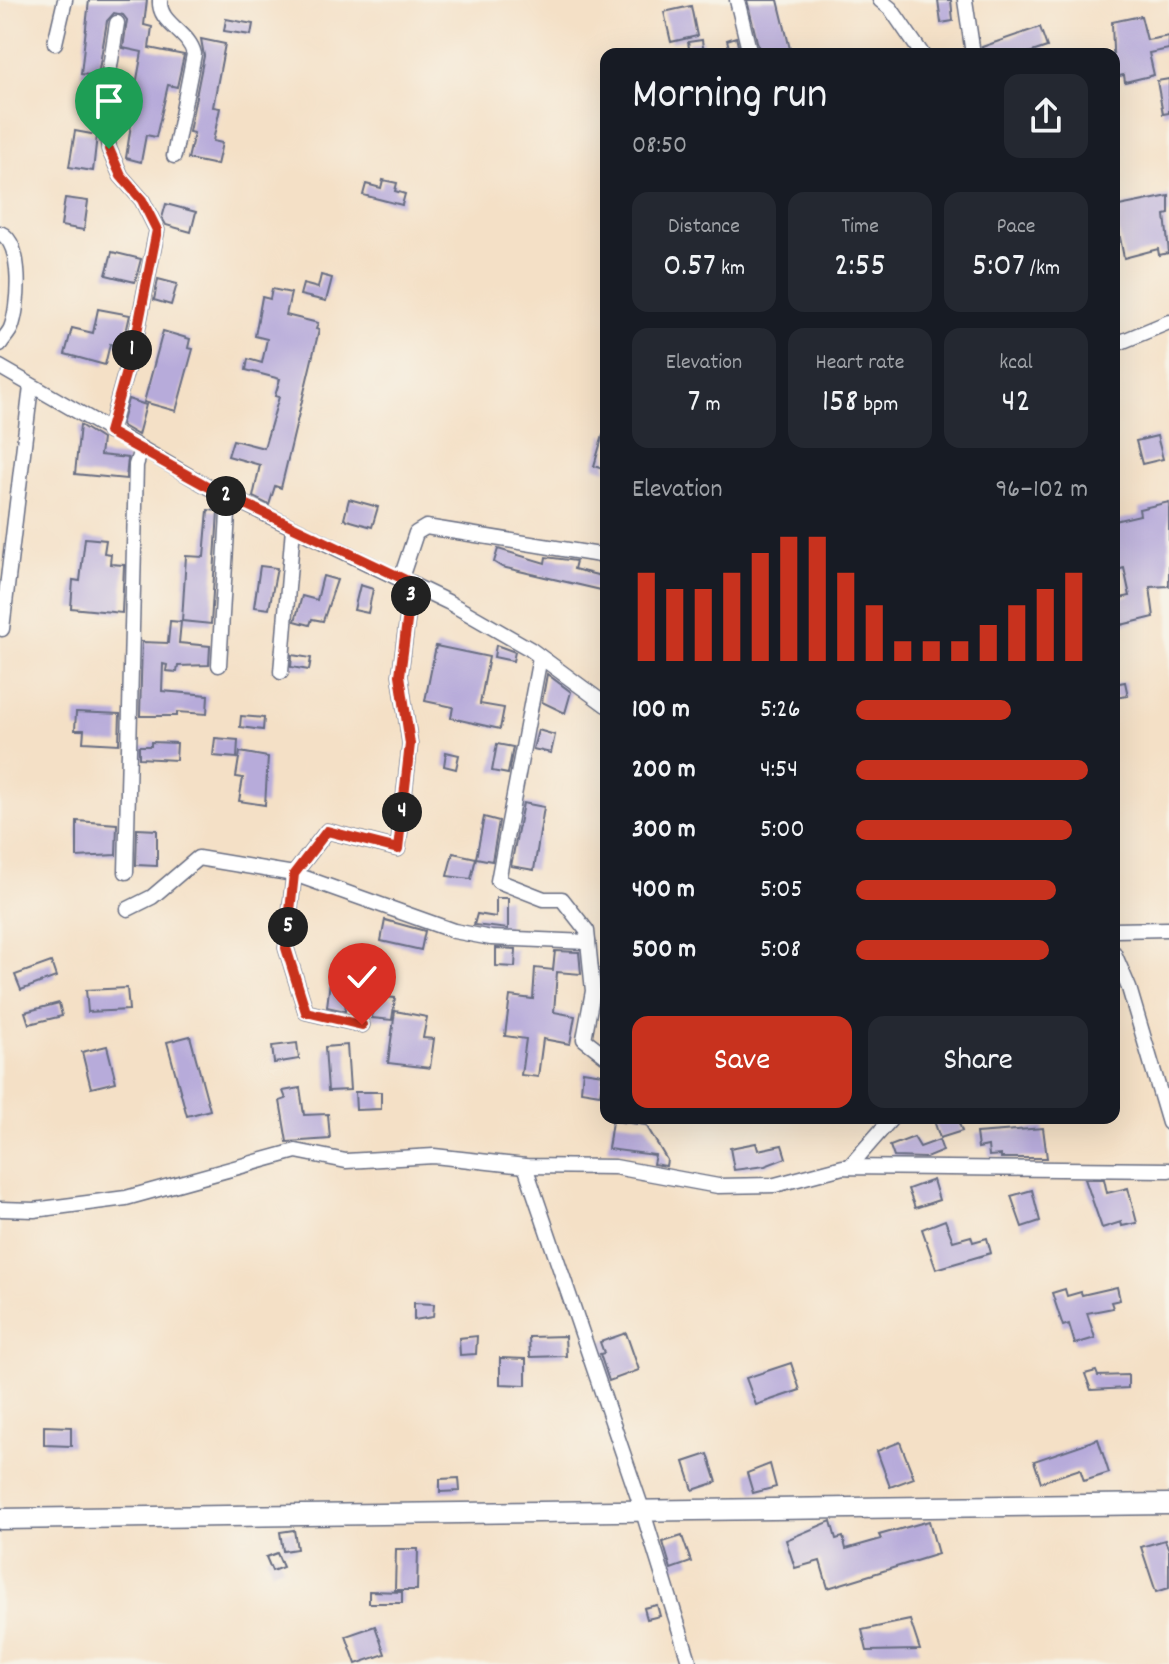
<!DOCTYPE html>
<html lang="en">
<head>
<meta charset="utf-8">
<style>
  :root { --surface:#171b24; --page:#242831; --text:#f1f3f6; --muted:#9ea1a6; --accent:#c8321e }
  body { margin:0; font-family:Dekko,sans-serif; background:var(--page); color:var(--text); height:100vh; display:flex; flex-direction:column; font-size:30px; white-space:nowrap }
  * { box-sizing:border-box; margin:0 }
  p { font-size:26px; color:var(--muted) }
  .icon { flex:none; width:44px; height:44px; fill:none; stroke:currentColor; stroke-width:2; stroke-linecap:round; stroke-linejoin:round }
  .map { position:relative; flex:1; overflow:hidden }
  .sheet { position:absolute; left:600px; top:48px; width:520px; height:1076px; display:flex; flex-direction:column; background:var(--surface); border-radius:16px; box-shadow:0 8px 32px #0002 }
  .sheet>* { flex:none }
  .pin { position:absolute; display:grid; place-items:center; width:68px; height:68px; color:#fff; margin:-82px -34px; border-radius:50% 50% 50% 0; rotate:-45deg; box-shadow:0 0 8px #0007 }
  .pin .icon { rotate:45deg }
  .km { position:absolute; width:40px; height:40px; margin:-20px; border-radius:50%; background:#222; color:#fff; font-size:22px; line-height:40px; text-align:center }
  .round { display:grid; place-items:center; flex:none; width:84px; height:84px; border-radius:16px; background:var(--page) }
  .headline { display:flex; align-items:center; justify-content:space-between; height:136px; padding:0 32px }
  h1 { font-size:44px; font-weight:600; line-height:60px }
  .stats { display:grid; grid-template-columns:repeat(3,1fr); gap:12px; height:136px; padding:8px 32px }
  .stats div { display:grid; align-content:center; border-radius:16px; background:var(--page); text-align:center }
  .stats b { font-size:34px; font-weight:600 }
  .stats small { font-size:22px; font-weight:400 }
  .stats p { font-size:22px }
  .chart { height:224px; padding:16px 32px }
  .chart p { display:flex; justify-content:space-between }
  .chart svg { width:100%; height:144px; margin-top:8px; stroke:var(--accent); stroke-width:6 }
  .cta { display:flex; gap:16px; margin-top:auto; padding:16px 32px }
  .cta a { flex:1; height:92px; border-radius:16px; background:var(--accent); color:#fff; font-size:32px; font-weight:600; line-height:92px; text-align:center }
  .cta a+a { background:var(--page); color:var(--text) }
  ul { padding:0 32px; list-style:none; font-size:26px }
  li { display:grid; grid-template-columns:128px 96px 1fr; align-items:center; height:60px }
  li i { height:20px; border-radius:10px; background:var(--accent) }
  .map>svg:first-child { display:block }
</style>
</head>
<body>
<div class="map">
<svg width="1169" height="1664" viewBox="0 0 1169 1664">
  <rect width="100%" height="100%" fill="#f7f3e8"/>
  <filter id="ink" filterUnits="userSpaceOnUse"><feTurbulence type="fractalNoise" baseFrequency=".0125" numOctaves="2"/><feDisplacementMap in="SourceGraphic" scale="16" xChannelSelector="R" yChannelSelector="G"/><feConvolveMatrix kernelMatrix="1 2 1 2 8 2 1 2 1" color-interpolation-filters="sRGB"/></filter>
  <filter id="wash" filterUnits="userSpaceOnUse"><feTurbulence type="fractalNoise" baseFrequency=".006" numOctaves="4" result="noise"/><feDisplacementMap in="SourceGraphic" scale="32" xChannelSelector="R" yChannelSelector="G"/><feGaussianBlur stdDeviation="1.8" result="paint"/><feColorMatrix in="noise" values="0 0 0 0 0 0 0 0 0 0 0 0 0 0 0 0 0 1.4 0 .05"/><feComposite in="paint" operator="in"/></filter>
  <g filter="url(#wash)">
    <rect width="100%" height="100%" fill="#f4e0c6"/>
    <g id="blocks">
      <!-- building -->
      <g fill="#b7abda">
        <polygon points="89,0 147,0 144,25 152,27 149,48 184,55 177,87 168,85 156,137 146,135 141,162 126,158 134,105 115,101 118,81 136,85 142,52 123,48 127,20 123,15 114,13 107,21 98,76 81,74"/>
        <polygon points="747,0 778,0 790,49 760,54"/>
        <polygon points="938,0 951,0 953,21 941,23"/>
        <polygon points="691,6 697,36 671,42 664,12"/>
        <polygon points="1141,16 1147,40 1169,36 1169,49 1149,53 1154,75 1125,82 1124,75 1114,77 1112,22"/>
        <polygon points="226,19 253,24 251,35 224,31"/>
        <polygon points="1040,27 1047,47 1026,54 983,54 982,47"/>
        <polygon points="736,37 740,54 731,54 727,40"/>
        <polygon points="201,39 225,44 213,107 220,108 213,141 222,143 217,165 188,159 194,133 189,132 204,56"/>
        <polygon points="702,40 704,54 690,54 688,42"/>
        <polygon points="1169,79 1169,113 1163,114 1157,81"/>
        <polygon points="75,131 97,135 93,171 69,167"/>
        <polygon points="383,180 397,183 395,191 405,194 402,205 363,195 366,184 381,188"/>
        <polygon points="1169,196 1169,214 1165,215 1169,253 1159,255 1158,249 1124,258 1114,207"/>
        <polygon points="65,198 88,201 84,230 61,226"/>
        <polygon points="166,204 196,212 191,232 166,225 162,218"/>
        <polygon points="112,252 141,259 135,282 106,275"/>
        <polygon points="321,275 332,278 326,301 300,295 303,284 318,288"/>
        <polygon points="158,279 177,284 171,305 154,300"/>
        <polygon points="272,289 291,293 286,315 318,323 316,329 319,330 281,488 275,486 269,505 253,497 260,465 228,456 233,440 264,448 279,397 275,396 280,379 246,370 248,359 262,363 267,339 255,336 262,297 270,299"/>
        <polygon points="98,309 130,315 123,346 110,344 105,365 65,354 72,328 93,333"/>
        <polygon points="163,331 190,339 188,348 193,349 176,411 144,402"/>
        <polygon points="128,399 146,405 138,435 121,425"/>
        <polygon points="80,425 102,439 100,455 128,458 126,479 75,474"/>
        <polygon points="603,435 606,436 606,470 594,466"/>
        <polygon points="1157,436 1163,459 1142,464 1136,441"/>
        <polygon points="349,499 378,507 372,527 344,519"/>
        <polygon points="1169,502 1169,586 1150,587 1154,617 1121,625 1120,598 1130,596 1124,568 1114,571 1114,521 1140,515 1139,509"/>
        <polygon points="208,510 218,511 211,624 182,621 186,556 204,557"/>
        <polygon points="85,538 106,540 104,553 111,554 110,564 124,565 122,613 71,608 73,580 80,581"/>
        <polygon points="498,549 545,563 546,557 576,561 574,569 605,577 601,590 502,567 494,562"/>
        <polygon points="260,566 277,568 269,609 254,607"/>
        <polygon points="323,576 337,580 323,621 312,619 310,625 295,621 302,596 317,600"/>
        <polygon points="360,585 373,589 368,613 354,610"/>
        <polygon points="170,621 181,622 179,643 210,646 209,665 178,666 177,672 166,671 167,665 163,664 162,691 208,695 207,714 177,712 177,716 140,716 142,642 168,643"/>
        <polygon points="496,645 515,652 513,661 494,657"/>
        <polygon points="436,646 489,657 480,704 504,708 500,729 451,718 453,707 425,701"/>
        <polygon points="292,655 311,658 309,670 291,667"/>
        <polygon points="547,674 571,692 565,713 542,702"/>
        <polygon points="1125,682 1128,696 1114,698 1114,684"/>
        <polygon points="76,712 120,714 119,744 83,742 84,730 75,730"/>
        <polygon points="241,716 264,718 263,730 240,727"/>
        <polygon points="538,730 555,735 551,753 533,749"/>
        <polygon points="215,738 238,740 237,758 213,756"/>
        <polygon points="151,742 177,743 176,760 139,758 139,746 151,746"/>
        <polygon points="497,744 513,747 508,774 492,771"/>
        <polygon points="240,752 268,757 265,805 239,801 243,778 236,777"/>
        <polygon points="446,752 459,755 456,769 444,766"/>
        <polygon points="523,803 544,807 534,870 511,866"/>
        <polygon points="484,817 499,821 492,861 476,858"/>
        <polygon points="77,821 117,824 116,855 77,857"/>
        <polygon points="137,829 157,830 157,866 136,865"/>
        <polygon points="453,853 476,858 471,879 447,876"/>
        <polygon points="496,898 508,898 508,929 474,925 477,914 496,917"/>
        <polygon points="385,920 425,931 421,950 381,941"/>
        <polygon points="496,948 516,949 515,967 496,966"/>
        <polygon points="555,951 579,952 581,974 557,972 554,1012 575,1016 570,1044 543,1039 538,1077 521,1075 526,1039 505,1036 510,996 533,999 535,968 553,970"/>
        <polygon points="51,962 56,977 21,990 15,975"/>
        <polygon points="330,981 358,984 356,1003 346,1002 345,1011 327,1007"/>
        <polygon points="127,988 129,1010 88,1012 86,990"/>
        <polygon points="374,996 395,998 392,1020 372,1018"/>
        <polygon points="59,1003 62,1016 29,1024 25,1012"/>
        <polygon points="395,1011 427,1017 423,1038 434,1039 430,1068 388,1063"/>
        <polygon points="190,1036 210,1110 187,1116 167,1042"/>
        <polygon points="297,1043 299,1059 274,1063 272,1046"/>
        <polygon points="347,1045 350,1090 328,1091 325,1047"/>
        <polygon points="107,1046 116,1082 91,1088 82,1052"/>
        <polygon points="583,1071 603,1074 600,1094 581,1091"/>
        <polygon points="300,1088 304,1115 328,1114 330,1139 287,1142 280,1101 286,1099 283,1091"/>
        <polygon points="355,1092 381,1092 381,1109 356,1110"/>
        <polygon points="933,1118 957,1118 962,1131 940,1138"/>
        <polygon points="612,1121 646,1125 667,1160 666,1166 653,1164 655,1155 608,1149"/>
        <polygon points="1043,1128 1047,1158 1001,1158 1001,1155 989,1156 988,1146 978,1148 976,1133"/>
        <polygon points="914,1137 920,1147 939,1140 943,1151 926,1158 894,1157 890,1146"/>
        <polygon points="756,1143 758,1150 782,1145 786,1158 765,1166 734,1170 730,1148"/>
        <polygon points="1085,1179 1104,1179 1107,1193 1128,1188 1137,1223 1122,1226 1121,1222 1102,1228"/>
        <polygon points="933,1180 939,1200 915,1208 908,1189"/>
        <polygon points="1032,1190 1040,1221 1022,1227 1011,1196"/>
        <polygon points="945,1220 953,1241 971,1236 973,1242 987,1238 991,1253 936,1269 922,1229"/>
        <polygon points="1117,1287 1120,1300 1111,1302 1113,1308 1087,1313 1095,1338 1075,1344 1069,1324 1063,1326 1052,1293 1065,1289 1067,1296 1081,1292 1082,1295"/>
        <polygon points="414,1303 434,1304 433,1317 414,1320"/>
        <polygon points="626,1333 639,1370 609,1381 600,1354 604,1353 600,1342"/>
        <polygon points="477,1336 476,1354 460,1355 459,1338"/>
        <polygon points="565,1336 566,1356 530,1357 529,1337"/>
        <polygon points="500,1358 526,1359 526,1385 500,1384"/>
        <polygon points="791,1363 800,1390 756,1405 746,1378"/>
        <polygon points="1096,1371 1098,1376 1128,1375 1128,1388 1091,1390 1085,1374"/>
        <polygon points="44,1426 71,1427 71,1446 44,1445"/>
        <polygon points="1098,1439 1109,1473 1084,1481 1080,1469 1041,1482 1034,1461"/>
        <polygon points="900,1442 914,1478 890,1487 877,1451"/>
        <polygon points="708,1454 717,1482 693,1490 684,1462"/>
        <polygon points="770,1464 776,1487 753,1493 747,1473"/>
        <polygon points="459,1478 460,1491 440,1492 440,1479"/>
        <polygon points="831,1521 836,1539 843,1537 846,1549 881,1539 879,1535 929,1521 938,1554 828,1588 820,1561 795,1568 786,1540"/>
        <polygon points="294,1530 297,1549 283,1551 280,1532"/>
        <polygon points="682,1536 691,1562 671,1569 663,1542"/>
        <polygon points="1165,1540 1169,1550 1169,1588 1156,1592 1141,1547"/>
        <polygon points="396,1549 418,1549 417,1590 395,1590"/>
        <polygon points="277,1553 283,1567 272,1571 266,1557"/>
        <polygon points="369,1591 402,1592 402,1603 369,1603"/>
        <polygon points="657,1605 660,1616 647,1619 644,1608"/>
        <polygon points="910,1620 920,1650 867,1651 862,1630"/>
        <polygon points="375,1626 385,1654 356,1664 346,1636"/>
      </g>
    </g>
  </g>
  <g filter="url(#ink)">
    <use href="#blocks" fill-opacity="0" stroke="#676d82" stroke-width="2"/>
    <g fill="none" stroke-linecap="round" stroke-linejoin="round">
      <defs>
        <g id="street">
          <path d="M 160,0 C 158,24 189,31 194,54 L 174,156"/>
          <polyline points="737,0 750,54"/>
          <polyline points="880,0 891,9 922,54"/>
          <polyline points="965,0 973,54"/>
          <polyline points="55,43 65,0"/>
          <path d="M 0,233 C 24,243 19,308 11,328 C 9,333 3,339 0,344"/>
          <polyline points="1116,344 1169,322"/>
          <polyline points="0,367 205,485 448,602 530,649 606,705"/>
          <polyline points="109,432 137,332 157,230 142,200 121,176 109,149 103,110 117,23"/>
          <polyline points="401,578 416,533 426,527 606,556"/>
          <polyline points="2,629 31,386"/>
          <polyline points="540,657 498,881 544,899 562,899 587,931 593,991 584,1039 606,1056"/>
          <polyline points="219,665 229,497"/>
          <polyline points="281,672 293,528"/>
          <polyline points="126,872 136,465 141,450"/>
          <polyline points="128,909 152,897 198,858 294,874 454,931 491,938 588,942"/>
          <polyline points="1114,930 1169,929"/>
          <polyline points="1114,953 1129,988 1169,1123"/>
          <polyline points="362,1025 306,1012 286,948 294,874 327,831 398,849 410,744 400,675 412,583"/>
          <polyline points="525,1166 643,1512 690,1664"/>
          <polyline points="849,1167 892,1118"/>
          <polyline points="0,1209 34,1210 126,1198 296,1151 346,1161 434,1156 525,1166 615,1167 718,1186 775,1185 843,1167 1169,1170"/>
        </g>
        <polyline id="secondary" points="0,1519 1169,1504"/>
      </defs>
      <!-- street casing -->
      <use href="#street" stroke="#676d82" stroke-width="17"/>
      <!-- secondary casing -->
      <use href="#secondary" stroke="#676d82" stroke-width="23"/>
      <!-- street -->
      <use href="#street" stroke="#fff" stroke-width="14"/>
      <!-- secondary -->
      <use href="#secondary" stroke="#fff" stroke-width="20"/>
    </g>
  </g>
  <g fill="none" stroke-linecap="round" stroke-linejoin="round" filter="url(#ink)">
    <defs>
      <polyline id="route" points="109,149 121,176 142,200 157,230 137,332 109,432 205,485 412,583 400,675 410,744 398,849 327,831 294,874 286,948 306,1012 362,1025"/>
    </defs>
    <!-- route casing -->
    <use href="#route" stroke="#fff" stroke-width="16"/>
    <!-- route -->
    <use href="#route" stroke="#c8321e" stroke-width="10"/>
  </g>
</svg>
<div class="pin" style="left:109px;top:149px;background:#1e9e55"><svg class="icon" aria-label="arrive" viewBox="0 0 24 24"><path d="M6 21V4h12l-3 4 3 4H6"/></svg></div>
<div class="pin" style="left:362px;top:1025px;background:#d93025"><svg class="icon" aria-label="check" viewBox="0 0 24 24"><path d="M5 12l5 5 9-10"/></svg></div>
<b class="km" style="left:132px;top:350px">1</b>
<b class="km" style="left:226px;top:496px">2</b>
<b class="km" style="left:411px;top:596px">3</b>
<b class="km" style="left:402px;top:812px">4</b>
<b class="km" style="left:288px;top:927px">5</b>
<section class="sheet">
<div class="headline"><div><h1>Morning run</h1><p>08:50</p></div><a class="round"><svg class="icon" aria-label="share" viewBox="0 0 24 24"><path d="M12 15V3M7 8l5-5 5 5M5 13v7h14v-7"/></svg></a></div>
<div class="stats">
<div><p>Distance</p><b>0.57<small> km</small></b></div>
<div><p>Time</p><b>2:55</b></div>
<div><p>Pace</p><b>5:07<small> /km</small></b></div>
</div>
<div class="stats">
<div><p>Elevation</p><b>7<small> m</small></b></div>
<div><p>Heart rate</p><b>158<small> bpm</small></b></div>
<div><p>kcal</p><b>42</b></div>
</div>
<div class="chart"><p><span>Elevation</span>96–102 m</p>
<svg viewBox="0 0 160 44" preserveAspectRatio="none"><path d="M5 44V17M15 44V22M25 44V22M35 44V17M45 44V11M55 44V6M65 44V6M75 44V17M85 44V27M95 44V38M105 44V38M115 44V38M125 44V33M135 44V27M145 44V22M155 44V17"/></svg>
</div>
<ul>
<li><b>100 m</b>5:26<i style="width:67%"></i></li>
<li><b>200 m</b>4:54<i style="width:100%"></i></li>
<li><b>300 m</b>5:00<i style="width:93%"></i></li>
<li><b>400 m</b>5:05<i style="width:86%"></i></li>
<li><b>500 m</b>5:08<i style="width:83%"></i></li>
</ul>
<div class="cta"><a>Save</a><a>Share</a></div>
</section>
</div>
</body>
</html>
